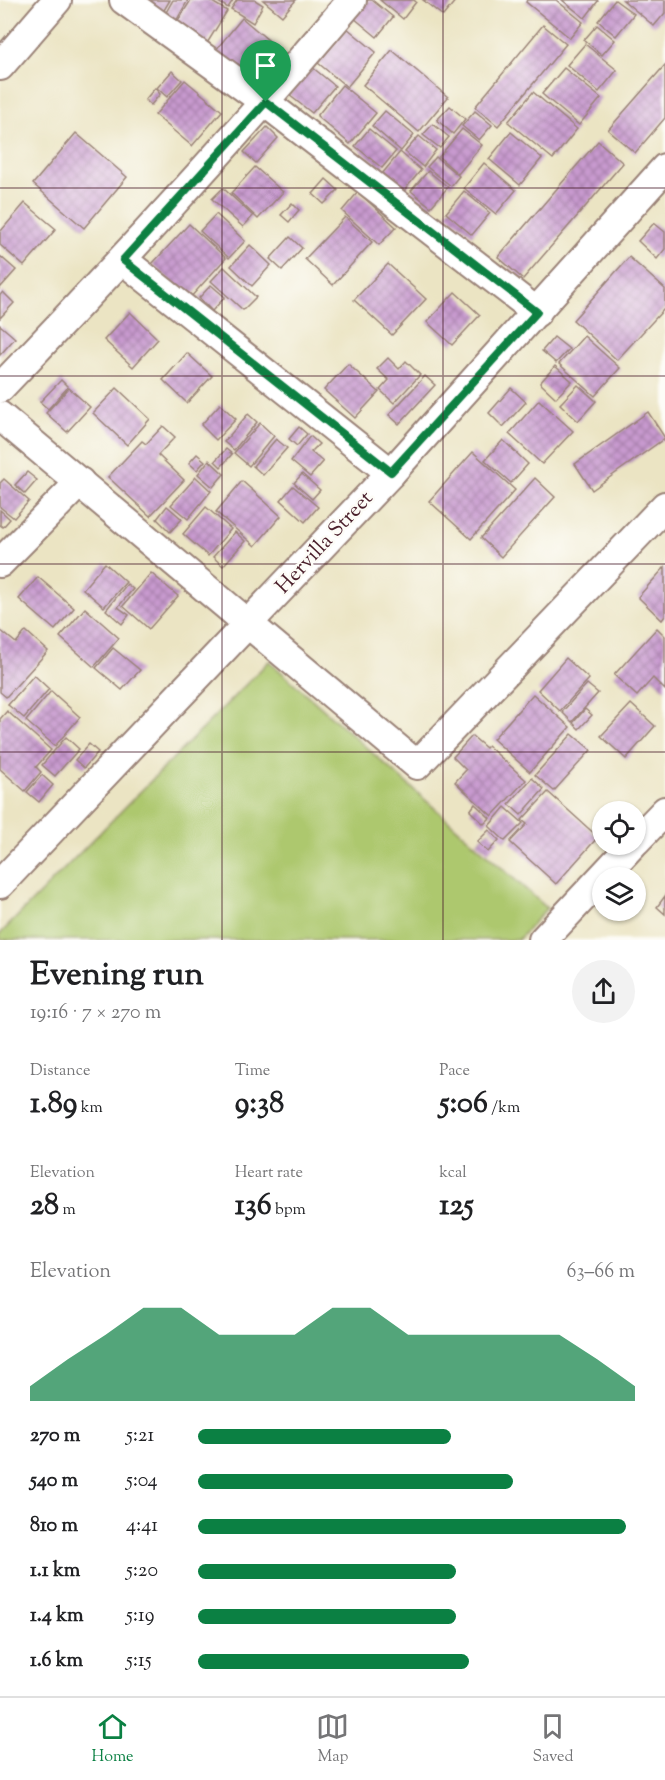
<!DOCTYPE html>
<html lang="en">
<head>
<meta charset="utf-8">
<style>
  :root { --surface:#fff; --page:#f2f2f2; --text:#202124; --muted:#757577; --line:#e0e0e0; --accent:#0b8043 }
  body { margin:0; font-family:"Sorts Mill Goudy",serif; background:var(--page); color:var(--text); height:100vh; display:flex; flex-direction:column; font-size:22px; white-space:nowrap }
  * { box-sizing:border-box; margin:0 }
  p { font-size:20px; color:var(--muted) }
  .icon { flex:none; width:33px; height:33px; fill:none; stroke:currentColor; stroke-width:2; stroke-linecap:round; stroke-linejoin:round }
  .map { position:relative; height:940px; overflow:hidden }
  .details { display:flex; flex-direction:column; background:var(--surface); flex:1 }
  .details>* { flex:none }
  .buttons { position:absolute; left:592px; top:801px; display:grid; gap:12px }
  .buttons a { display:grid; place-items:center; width:54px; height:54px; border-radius:50%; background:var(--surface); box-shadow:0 2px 4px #0004; font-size:30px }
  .pin { position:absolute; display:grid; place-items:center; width:51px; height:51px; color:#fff; margin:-62px -26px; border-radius:50% 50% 50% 0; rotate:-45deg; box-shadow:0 0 6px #0007 }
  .pin .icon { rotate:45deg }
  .round { display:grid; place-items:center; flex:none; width:63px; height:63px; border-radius:32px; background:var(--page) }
  .headline { display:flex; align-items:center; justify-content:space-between; height:102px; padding:0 30px }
  h1 { font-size:33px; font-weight:700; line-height:45px }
  .metrics { display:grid; grid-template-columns:repeat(3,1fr); gap:9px; height:102px; padding:6px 30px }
  .metrics div { display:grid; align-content:center }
  .metrics b { font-size:30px; font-weight:700 }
  .metrics small { font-size:16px; font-weight:400 }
  .metrics p { font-size:16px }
  .chart { height:168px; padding:12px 30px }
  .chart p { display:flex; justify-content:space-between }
  .chart svg { width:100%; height:108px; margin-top:6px; fill:var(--accent); opacity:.7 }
  ul { padding:0 30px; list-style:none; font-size:20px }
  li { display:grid; grid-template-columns:96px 72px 1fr; align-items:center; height:45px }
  li i { height:15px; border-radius:8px; background:var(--accent) }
  .dock { display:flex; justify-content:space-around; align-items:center; height:84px; border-top:2px solid var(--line); background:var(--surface); font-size:16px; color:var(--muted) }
  .dock a { display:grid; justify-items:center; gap:3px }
  .dock .current { color:var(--accent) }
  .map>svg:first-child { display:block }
</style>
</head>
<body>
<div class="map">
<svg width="665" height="940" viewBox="0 0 665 940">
  <defs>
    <pattern id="building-cross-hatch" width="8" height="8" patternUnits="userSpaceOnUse" patternTransform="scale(1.5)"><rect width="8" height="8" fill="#c89acf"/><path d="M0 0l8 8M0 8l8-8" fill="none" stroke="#a47da8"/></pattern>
  </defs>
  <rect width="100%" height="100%" fill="#fdfcf7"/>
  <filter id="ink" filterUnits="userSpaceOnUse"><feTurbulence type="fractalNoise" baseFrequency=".0167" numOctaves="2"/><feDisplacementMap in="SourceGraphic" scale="12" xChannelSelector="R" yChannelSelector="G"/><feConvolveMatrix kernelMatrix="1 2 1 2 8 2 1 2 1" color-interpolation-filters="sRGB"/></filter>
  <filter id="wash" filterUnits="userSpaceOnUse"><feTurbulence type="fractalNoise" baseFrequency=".008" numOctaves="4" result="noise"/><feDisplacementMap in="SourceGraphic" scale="24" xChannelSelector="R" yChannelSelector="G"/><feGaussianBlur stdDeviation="1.35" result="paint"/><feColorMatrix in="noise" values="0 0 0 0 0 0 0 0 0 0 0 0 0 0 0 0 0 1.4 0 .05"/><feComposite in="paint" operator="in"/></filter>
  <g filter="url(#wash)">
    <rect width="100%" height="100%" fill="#ebe4c3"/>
    <!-- green -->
    <polygon fill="#adc86e" stroke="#7c744c" stroke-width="1.5" points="269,661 547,908 518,940 0,940 0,934"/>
    <g id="blocks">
      <!-- building -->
      <g fill="url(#building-cross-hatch)">
        <polygon points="152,0 170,0 163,12 149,4"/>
        <polygon points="173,0 188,0 175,23 164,16"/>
        <polygon points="191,0 209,0 227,11 206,45 175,25"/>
        <polygon points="215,0 233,0 228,8"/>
        <polygon points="237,0 255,0 263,5 253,23 231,9"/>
        <polygon points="263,0 296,0 282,16"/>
        <polygon points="368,0 372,0 393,17 377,37 354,18"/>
        <polygon points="380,0 414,0 416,2 403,19"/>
        <polygon points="423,0 456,0 443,16"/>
        <polygon points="527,0 556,0 583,22 570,38 526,2"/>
        <polygon points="562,0 597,0 598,1 585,18"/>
        <polygon points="615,0 634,14 616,36 598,21"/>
        <polygon points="623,0 665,0 665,13 654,26"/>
        <polygon points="242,18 274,45 247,78 215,51"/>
        <polygon points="543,25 566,44 498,126 475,107"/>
        <polygon points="597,25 615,40 602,55 584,40"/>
        <polygon points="347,28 376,52 347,87 318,63"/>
        <polygon points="585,44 617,70 599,92 567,65"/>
        <polygon points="392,50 448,97 419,132 363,85"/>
        <polygon points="665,65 665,118 635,153 608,130"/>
        <polygon points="312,67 335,86 312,113 289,95"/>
        <polygon points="564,68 601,98 579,125 542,94"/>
        <polygon points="172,71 182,80 167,97 157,88"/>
        <polygon points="185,80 222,111 192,146 155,115"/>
        <polygon points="342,85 376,113 350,144 317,116"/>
        <polygon points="155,88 160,94 151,105 145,100"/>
        <polygon points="533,92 577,129 553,159 508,122"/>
        <polygon points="450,106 465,119 453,134 437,120"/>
        <polygon points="385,111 414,135 401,151 372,126"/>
        <polygon points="475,111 492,125 479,140 462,126"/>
        <polygon points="433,124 449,137 440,148 423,135"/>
        <polygon points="267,127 278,138 256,163 244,152"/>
        <polygon points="369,129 396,151 382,168 355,146"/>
        <polygon points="462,129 482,145 458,174 439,157"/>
        <polygon points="511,132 542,158 520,185 489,159"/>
        <polygon points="76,133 127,177 84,228 33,184"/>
        <polygon points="419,136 436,150 423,167 405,152"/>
        <polygon points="598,141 623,163 523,279 498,257"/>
        <polygon points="400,152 421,170 403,192 382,174"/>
        <polygon points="436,157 459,176 451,186 427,167"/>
        <polygon points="484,163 516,190 496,214 464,188"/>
        <polygon points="255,167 283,192 258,219 231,193"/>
        <polygon points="428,171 448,187 431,207 411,191"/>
        <polygon points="326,179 338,190 324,204 313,194"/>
        <polygon points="223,188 253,216 243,227 212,199"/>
        <polygon points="464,191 490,213 472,235 446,213"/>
        <polygon points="358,192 396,227 379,245 342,211"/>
        <polygon points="25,203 56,229 24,266 0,245 0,232"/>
        <polygon points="292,203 299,210 289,222 281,215"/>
        <polygon points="216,214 245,241 229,258 200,231"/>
        <polygon points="345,217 372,242 333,285 305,259"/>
        <polygon points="654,223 665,232 665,249 657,259 638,241"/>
        <polygon points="189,224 226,258 189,299 152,264"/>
        <polygon points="290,237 302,248 282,270 270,259"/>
        <polygon points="250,245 271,265 252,286 231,266"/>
        <polygon points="0,256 16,270 0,288"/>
        <polygon points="629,257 665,289 665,308 617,360 573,320"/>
        <polygon points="388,264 426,299 392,335 354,300"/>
        <polygon points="224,267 256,297 243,310 211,281"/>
        <polygon points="211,285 225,297 212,311 199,298"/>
        <polygon points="3,292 14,303 0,318 0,295"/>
        <polygon points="455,292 480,315 452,345 427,322"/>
        <polygon points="130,312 158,339 133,367 104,340"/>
        <polygon points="0,325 15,338 0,355"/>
        <polygon points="584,336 620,368 595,396 559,364"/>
        <polygon points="554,337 569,349 556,363 542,351"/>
        <polygon points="187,353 212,376 187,403 163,380"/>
        <polygon points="388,358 399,369 406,361 420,375 394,403 380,390 389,380 377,369"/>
        <polygon points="348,364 379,392 355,418 324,390"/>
        <polygon points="555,366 572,381 556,398 540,383"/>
        <polygon points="425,376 435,385 399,424 389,415"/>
        <polygon points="61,380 68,387 48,409 40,402"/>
        <polygon points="578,385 596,401 578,421 560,404"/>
        <polygon points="69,388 90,407 67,432 46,413"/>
        <polygon points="117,388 150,419 127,445 93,413"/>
        <polygon points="511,388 526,402 503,427 489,413"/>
        <polygon points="539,400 573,431 542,464 509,434"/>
        <polygon points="220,404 236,419 216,440 201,425"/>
        <polygon points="648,412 665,438 592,490 575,464"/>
        <polygon points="248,414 257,422 234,450 224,442"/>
        <polygon points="260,423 274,436 249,466 234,453"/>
        <polygon points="163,426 175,437 158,455 184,480 150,516 108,477 142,441 146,444"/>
        <polygon points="299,427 307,434 297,446 289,439"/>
        <polygon points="310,436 319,444 311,452 323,462 310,477 291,461"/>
        <polygon points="276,439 287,448 263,475 253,466"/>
        <polygon points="503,440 528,464 511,483 485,460"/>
        <polygon points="226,449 232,454 221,467 215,461"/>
        <polygon points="473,452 515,490 471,539 429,501"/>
        <polygon points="197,454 205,461 197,470 189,463"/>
        <polygon points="209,460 224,474 213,487 198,474"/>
        <polygon points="27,472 37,480 25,494 15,485"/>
        <polygon points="302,474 320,490 312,499 294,483"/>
        <polygon points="196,477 211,491 188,519 171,505"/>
        <polygon points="535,478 555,497 501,557 481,538"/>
        <polygon points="4,479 29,501 14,518 0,507 0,483"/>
        <polygon points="242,481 281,516 255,546 216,512"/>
        <polygon points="293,486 318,507 305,522 281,500"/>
        <polygon points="167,506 182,519 170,532 157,519"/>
        <polygon points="206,507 231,529 208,556 183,534"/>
        <polygon points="0,510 10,519 3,527 0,525"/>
        <polygon points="235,532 245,541 223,566 213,557"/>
        <polygon points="105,563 126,582 104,607 83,589"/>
        <polygon points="665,567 665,616 662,620 638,597"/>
        <polygon points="151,573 178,596 149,629 123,606"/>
        <polygon points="38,577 74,608 55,630 19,599"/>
        <polygon points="127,584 133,589 118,607 129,615 122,624 106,610"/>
        <polygon points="85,608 119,638 94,667 60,637"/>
        <polygon points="657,628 665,636 665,690 653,678 637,696 614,675"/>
        <polygon points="0,630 16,643 26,631 48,651 6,697 0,692"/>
        <polygon points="113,648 140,670 122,690 96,668"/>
        <polygon points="566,658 589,679 560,711 538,690"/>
        <polygon points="34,675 49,689 24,718 8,705"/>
        <polygon points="587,684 598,693 572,722 562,712"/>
        <polygon points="51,691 80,717 55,746 26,721"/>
        <polygon points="533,694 570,727 530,772 493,739"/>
        <polygon points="631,704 655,726 626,759 601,736"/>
        <polygon points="585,709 592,715 579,729 573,723"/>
        <polygon points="7,711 51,750 36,767 41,772 25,791 0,769 0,719"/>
        <polygon points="572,734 591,750 554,791 535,775"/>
        <polygon points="472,736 486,748 488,746 526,780 492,816 455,782 466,770 453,757"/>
        <polygon points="66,737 79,749 55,776 42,765"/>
        <polygon points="89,744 98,752 84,768 75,760"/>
        <polygon points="42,775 53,785 39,802 27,792"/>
        <polygon points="532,778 544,789 521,815 509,804"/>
        <polygon points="548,792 598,837 556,884 510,842 527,824 522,820"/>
        <polygon points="475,804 490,818 484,824 470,811"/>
        <polygon points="505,807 523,823 505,841 489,826"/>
        <polygon points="489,830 499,840 488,852 477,842"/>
        <polygon points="665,896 665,914 657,907"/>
      </g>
    </g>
  </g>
  <g filter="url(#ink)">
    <use href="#blocks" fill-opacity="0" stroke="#9a8277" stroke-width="1.5"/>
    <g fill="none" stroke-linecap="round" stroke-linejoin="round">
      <defs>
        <g id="street">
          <polyline points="124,0 266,103 537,312"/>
          <polyline points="0,66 57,0"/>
          <polyline points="123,260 391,473"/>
          <path d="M 0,388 C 121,262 239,134 352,0"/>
          <polyline points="0,416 417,765 665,506"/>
          <polyline points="0,563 80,482"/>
          <polyline points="636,841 665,811"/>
          <polyline points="0,884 391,473 665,168"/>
          <polyline points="543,940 633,844"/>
        </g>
      </defs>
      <!-- street casing -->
      <use href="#street" stroke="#9a8277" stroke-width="32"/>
      <!-- street -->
      <use href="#street" stroke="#fff" stroke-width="28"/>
    </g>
  </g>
  <g fill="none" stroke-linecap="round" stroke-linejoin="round" filter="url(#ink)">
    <defs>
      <polygon id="route" points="266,102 537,312 391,472 123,260"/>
    </defs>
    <!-- route casing -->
    <use href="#route" stroke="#fff" stroke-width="12"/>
    <!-- route -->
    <use href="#route" stroke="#0b8043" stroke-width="8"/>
  </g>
  <!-- grid -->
  <path fill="none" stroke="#4a1f2b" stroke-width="1.5" stroke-opacity="0.55" d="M 222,0 L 222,940M 443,0 L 443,940M 0,188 L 665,188M 0,376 L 665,376M 0,564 L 665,564M 0,752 L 665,752"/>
  <g text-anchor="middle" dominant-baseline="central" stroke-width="5" stroke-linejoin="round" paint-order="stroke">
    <!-- street labels -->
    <g font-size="21" fill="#4a1f2b" stroke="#fdfcf7">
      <text transform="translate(325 543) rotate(-47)">Hervilla Street</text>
    </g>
  </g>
</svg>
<div class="buttons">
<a><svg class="icon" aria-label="locate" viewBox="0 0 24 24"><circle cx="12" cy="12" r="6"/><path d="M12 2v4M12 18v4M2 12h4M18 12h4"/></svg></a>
<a><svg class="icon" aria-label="layers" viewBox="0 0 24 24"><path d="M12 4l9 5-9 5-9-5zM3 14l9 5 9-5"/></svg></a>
</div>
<div class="pin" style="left:266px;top:102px;background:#1e9e55"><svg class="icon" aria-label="arrive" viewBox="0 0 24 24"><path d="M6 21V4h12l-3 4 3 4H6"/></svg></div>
</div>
<section class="details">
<div class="headline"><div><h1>Evening run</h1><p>19:16 · 7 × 270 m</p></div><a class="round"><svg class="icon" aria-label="share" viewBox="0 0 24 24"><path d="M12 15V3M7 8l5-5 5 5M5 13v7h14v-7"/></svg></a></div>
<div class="metrics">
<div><p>Distance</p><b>1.89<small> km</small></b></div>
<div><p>Time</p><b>9:38</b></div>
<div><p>Pace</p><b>5:06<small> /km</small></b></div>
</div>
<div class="metrics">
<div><p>Elevation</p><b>28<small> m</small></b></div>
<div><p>Heart rate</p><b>136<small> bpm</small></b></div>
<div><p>kcal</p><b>125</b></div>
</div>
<div class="chart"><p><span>Elevation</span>63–66 m</p>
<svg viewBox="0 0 160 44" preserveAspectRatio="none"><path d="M0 44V38L10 27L20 17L30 6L40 6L50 17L60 17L70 17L80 6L90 6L100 17L110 17L120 17L130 17L140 17L150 27L160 38V44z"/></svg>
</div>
<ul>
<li><b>270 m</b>5:21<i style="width:58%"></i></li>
<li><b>540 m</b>5:04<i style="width:72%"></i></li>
<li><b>810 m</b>4:41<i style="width:98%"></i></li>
<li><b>1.1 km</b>5:20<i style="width:59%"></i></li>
<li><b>1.4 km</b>5:19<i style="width:59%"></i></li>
<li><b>1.6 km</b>5:15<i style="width:62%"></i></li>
</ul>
</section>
<nav class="dock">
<a class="current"><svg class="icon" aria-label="home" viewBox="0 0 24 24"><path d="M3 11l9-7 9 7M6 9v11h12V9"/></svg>Home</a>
<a><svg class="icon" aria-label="map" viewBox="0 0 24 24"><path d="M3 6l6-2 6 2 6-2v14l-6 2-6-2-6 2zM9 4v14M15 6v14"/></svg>Map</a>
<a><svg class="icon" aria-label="saved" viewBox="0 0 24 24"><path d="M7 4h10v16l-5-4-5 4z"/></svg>Saved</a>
</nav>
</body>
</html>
